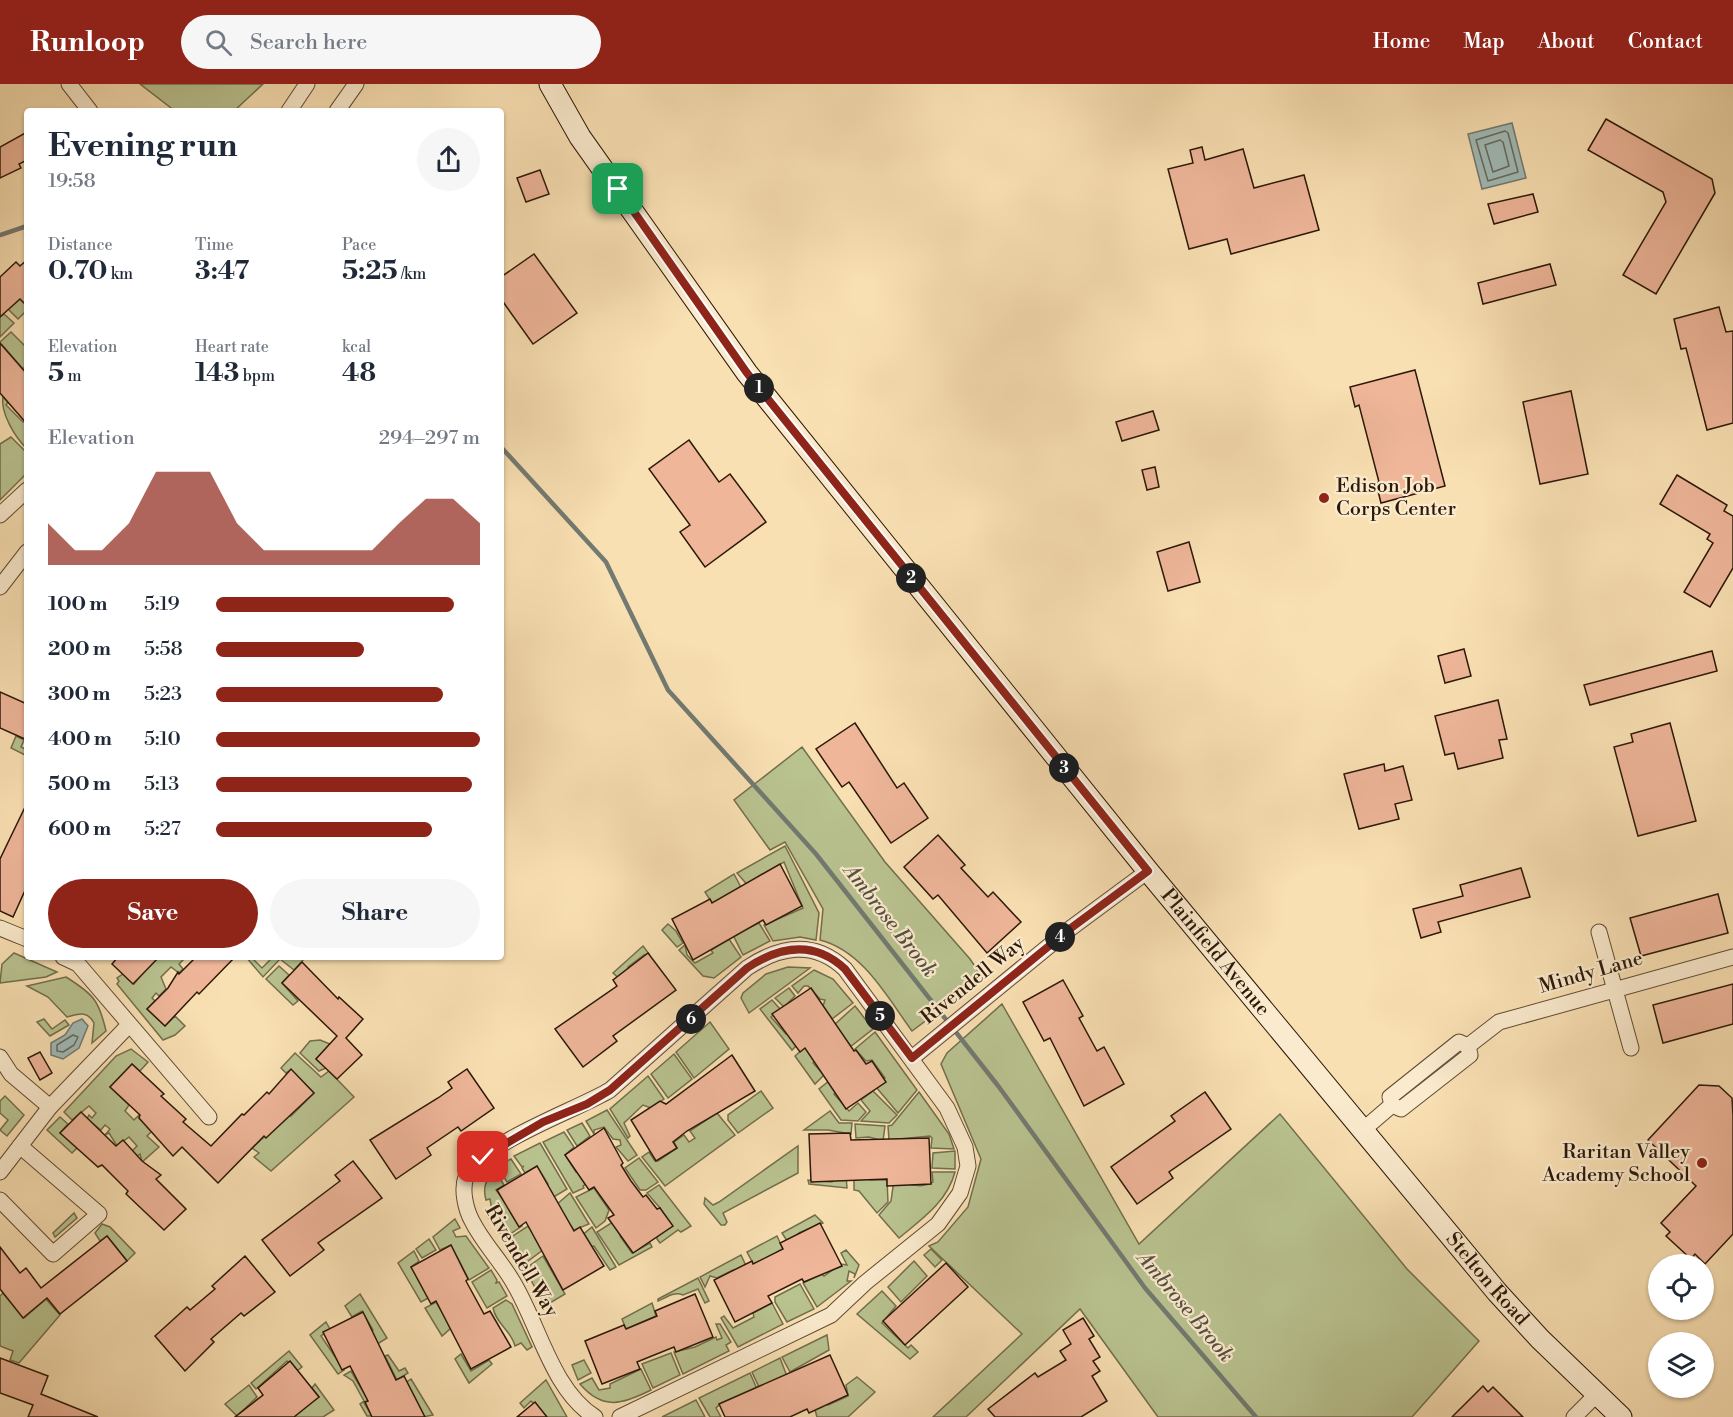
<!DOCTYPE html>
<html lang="en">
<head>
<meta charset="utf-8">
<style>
  :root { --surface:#fff; --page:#f6f6f7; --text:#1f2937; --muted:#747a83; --accent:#8f2418 }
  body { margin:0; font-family:"Libre Bodoni",serif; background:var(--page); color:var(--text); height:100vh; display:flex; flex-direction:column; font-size:22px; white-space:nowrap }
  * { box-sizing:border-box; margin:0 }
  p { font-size:20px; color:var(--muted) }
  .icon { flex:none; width:33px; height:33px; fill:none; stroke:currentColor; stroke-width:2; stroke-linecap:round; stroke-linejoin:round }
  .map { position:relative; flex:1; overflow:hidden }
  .panel { position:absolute; left:24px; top:24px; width:480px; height:852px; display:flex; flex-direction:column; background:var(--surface); border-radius:6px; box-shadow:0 2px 4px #0004 }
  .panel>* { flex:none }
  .tools { position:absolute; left:1648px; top:1170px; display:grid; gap:12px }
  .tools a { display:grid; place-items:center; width:66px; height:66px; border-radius:50%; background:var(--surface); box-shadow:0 2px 4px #0004; font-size:30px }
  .pin { position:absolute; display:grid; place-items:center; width:51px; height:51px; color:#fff; margin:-26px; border-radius:12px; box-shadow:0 3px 9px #0006 }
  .km { position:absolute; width:30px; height:30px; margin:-15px; border-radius:50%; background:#222; color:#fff; font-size:16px; line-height:30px; text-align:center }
  .round { display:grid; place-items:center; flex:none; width:63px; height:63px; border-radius:32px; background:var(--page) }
  .headline { display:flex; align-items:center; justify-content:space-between; height:102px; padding:0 24px }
  h1 { font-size:33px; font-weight:700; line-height:45px }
  .figures { display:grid; grid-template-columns:repeat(3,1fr); gap:9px; height:102px; padding:6px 24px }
  .figures div { display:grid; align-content:center }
  .figures b { font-size:26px; font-weight:700 }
  .figures small { font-size:16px; font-weight:400 }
  .figures p { font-size:16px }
  .chart { height:168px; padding:12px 24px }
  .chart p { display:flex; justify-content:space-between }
  .chart svg { width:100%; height:108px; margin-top:6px; fill:var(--accent); opacity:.7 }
  .primary-button { display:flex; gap:12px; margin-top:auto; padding:12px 24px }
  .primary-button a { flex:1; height:69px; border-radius:36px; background:var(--accent); color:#fff; font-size:24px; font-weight:700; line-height:69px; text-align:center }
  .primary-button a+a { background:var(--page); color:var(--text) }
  ul { padding:0 24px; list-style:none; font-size:20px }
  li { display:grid; grid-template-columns:96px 72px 1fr; align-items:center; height:45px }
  li i { height:15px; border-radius:8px; background:var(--accent) }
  header { display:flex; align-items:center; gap:36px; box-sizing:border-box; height:84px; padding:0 30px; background:var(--accent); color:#fff }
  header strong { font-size:28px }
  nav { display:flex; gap:33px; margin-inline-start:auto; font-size:21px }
  .search { width:420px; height:54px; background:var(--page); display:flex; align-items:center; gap:15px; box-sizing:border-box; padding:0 21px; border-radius:33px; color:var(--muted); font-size:22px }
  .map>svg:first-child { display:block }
</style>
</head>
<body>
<header>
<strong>Runloop</strong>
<div class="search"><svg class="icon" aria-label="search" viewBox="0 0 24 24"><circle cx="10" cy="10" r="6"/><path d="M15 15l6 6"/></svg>Search here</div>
<nav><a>Home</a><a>Map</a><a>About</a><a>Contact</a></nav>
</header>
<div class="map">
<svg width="1733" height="1333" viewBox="0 0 1733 1333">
  <rect width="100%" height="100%" fill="#f9e0b3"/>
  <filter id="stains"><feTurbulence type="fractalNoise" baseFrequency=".00333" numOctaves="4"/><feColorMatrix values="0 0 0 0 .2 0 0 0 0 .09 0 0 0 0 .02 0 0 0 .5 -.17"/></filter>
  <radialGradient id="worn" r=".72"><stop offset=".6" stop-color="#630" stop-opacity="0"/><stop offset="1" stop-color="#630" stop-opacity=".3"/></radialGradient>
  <!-- green -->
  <g fill="#b9c390" stroke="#726e4c" stroke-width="1.5">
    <polygon points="140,0 263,0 234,27 175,27"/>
    <polygon points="20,215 23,218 27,215 27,226 18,235 8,225"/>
    <polygon points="4,230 14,239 0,253 0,233"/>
    <polygon points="11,248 27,264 27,280 23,285 2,261 0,262 0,258"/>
    <path d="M 3,312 L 8,318 L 6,321 L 23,338 L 27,335 L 27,365 C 15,353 0,329 3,312 Z"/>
    <polygon points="11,353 27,369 27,389 0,416 0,360"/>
    <polygon points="16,652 24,656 21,663 27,666 27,672 11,664"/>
    <path d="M 802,663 L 885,778 L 970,875 L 983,894 L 912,947 C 887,913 863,867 820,856 L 823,825 L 785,758 L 770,766 L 734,716 Z"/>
    <polygon points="785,762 819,829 816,856 800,853 773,857 764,841 803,824 784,778 759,792 750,804 737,789"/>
    <polygon points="734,790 743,807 712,819 705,808"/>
    <polygon points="759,839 770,857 743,871 733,851"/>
    <polygon points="668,840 676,847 683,859 677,863 662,846"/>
    <polygon points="727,852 741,873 714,894 703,892 679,866 685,861 687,871 695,879 713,869 711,866 728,856"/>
    <polygon points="643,862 649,870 644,871 628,883 634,888 622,897 613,889"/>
    <polygon points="14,869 57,888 46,893 0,899 2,880"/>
    <polygon points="156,873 186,873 179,880 183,885 179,889 171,883 161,893 166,905 159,912 156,909 152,914 155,917 147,925 165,942 175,932 185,942 175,951 163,956 117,900 119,897 117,894 123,890 134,900"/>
    <polygon points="246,873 251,873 262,884 273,873 304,875 294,886 280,875 263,893"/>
    <polygon points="279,882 289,891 282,899 298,917 293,921 266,895"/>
    <polygon points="788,883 810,884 749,929 741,914 743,909 766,890"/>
    <polygon points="814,886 833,895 853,919 832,935 823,922 825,916 820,915 808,902 804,902 798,909 792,902"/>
    <path d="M 66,893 C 93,910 99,916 106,947 L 92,959 L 94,939 C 87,926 79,930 67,933 L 48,913 L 27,902 Z"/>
    <polygon points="789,904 795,912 784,923 775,914"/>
    <polygon points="772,916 780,925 771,933 786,950 791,947 799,959 792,966 760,925"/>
    <polygon points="1002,920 1139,1160 1280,1030 1407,1185 1479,1257 1412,1333 1158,1333 1080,1225 966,1333 933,1333 1022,1250 929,1162 938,1158 968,1123 981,1075 941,980 947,969"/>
    <polygon points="855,922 873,945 850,963 834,941"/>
    <polygon points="44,935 52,945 65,936 69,941 50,952 37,938"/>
    <polygon points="710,938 729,965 694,994 676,968"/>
    <polygon points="875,948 917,1006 898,1029 876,1003 885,994 872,976 866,977 855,965"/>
    <polygon points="320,956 330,960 316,975 326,984 319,987 300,969 310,957"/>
    <polygon points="805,963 816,975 813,979 824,991 815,1000 795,972"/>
    <polygon points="131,965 148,978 140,987 132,980 110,1003 129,1021 125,1027 134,1036 139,1031 139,1034 152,1047 147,1052 159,1063 142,1078 140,1070 137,1072 132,1067 137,1062 129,1053 117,1062 109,1049 105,1051 110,1045 105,1041 101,1046 87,1035 89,1031 92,1034 96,1029 89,1022 72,1036 64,1028 116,972"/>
    <polygon points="295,969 321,993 329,987 354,1013 271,1087 254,1073 259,1069 252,1064 287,1032 291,1032 314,1009 291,986 286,989 281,984"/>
    <polygon points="674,970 692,995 668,1014 651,990"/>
    <polygon points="648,992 664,1015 651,1024 643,1021 624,1039 630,1052 628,1054 610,1025"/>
    <polygon points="829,997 838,1007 834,1010 849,1027 858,1019 866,1028 858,1037 841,1036 819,1005"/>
    <polygon points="761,1007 773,1024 738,1049 728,1036 728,1031"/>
    <polygon points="873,1007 897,1031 889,1039 861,1037 870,1027 861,1016"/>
    <polygon points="919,1008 949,1050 954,1065 931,1064 932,1054 930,1052 889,1056 888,1042 892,1041"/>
    <polygon points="5,1012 24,1031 7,1052 0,1046 8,1036 0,1029 0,1017"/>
    <polygon points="607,1026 637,1071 628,1077 616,1063 621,1061 620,1056 613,1055 604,1043 594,1046 594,1050 586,1037"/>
    <polygon points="830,1027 839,1039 852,1039 851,1050 828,1046 804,1046"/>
    <polygon points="717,1029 735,1051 665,1102 642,1073 649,1068 655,1077 658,1077 677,1064 674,1058 684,1051 689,1058 695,1054 690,1047"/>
    <polygon points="60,1033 68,1040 60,1049 78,1063 72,1069 47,1046"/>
    <polygon points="582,1039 590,1052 577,1062 567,1046"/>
    <polygon points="855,1040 885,1042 883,1057 869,1053 856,1054"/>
    <polygon points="564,1048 574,1063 565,1071 576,1088 581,1085 590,1097 583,1102 584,1104 573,1109 543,1058"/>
    <polygon points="540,1059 567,1105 552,1114 544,1102 548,1100 537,1082 525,1089 522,1084 524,1082 522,1083 514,1072"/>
    <polygon points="798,1062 798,1089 723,1129 727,1138 725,1141 721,1141 704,1120 705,1114 713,1121 719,1118"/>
    <polygon points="955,1067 955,1085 932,1084 933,1069"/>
    <polygon points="639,1074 658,1098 646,1106 640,1106 625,1084"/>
    <polygon points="511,1075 521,1090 507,1098 497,1082"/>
    <path d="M 494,1085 L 504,1101 L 496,1106 L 522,1142 L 504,1154 L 487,1132 L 487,1128 L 492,1127 L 490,1115 L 486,1116 C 482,1102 487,1096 494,1085 Z"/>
    <path d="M 932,1088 L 955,1088 C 947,1118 922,1135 899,1154 L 879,1131 L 891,1117 L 894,1096 C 907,1099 921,1106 933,1098 Z"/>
    <polygon points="833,1092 846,1092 847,1104 809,1100 808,1096 832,1098"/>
    <polygon points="854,1092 869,1092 870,1096 887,1096 888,1118 877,1129 859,1107 854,1106"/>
    <polygon points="659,1101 691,1142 681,1148 678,1146 660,1159 657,1155 660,1124 647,1109"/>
    <polygon points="594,1104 609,1126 605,1137 596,1144 576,1113"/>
    <polygon points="570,1109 589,1140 574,1146 556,1121"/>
    <polygon points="74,1129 77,1134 55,1153 53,1149"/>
    <polygon points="815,1131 823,1139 799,1149 789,1160 782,1149"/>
    <polygon points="455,1135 460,1144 453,1147 456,1153 466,1152 489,1184 469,1196 451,1161 440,1166 433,1153"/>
    <polygon points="616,1136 623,1147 620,1152 632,1169 650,1159 652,1163 619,1181 597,1148"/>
    <polygon points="102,1140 110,1143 135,1169 127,1177 107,1152 100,1157 95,1149"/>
    <polygon points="528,1142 544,1165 523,1181 505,1157"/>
    <polygon points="592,1143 616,1183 610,1186 594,1162 585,1164 579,1154"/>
    <polygon points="777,1152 783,1165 754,1181 747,1168"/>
    <polygon points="429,1155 436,1166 422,1174 416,1165"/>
    <polygon points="931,1165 942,1176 935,1183 924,1171"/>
    <polygon points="846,1166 859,1181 854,1194 855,1190 849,1187 847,1197 851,1197 817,1223 803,1199 821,1190 824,1192 841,1180 847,1181 841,1169"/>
    <polygon points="414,1167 419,1177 411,1183 432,1212 421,1218 398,1179"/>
    <polygon points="741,1171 747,1184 735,1190 733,1186 717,1194 710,1192 705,1203 700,1193"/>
    <polygon points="543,1172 565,1210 545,1222 525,1185"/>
    <polygon points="914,1177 927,1192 901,1218 888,1203"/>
    <polygon points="491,1186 497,1196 496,1199 499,1198 507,1212 487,1224 472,1198"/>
    <path d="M 698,1194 L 709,1217 L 705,1219 L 698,1205 L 683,1211 C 674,1207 666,1214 658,1217 L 658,1215 Z"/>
    <polygon points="800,1200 814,1225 787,1238 775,1218 775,1213"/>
    <polygon points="882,1207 896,1222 882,1239 908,1264 911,1261 918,1268 910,1275 857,1230"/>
    <polygon points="3,1209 24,1234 46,1215 60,1231 19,1279 10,1276 13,1267 0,1262 0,1212"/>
    <polygon points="360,1210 387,1254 376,1261 369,1248 373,1246 362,1227 352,1233 345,1222"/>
    <path d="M 506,1216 L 512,1220 L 532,1263 L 527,1266 L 521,1259 L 515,1262 C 511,1246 496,1240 493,1224 Z"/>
    <polygon points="436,1218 451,1244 442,1252 425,1224"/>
    <polygon points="652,1219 656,1232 626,1245 622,1235"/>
    <polygon points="772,1219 783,1240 738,1263 721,1234 724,1232 733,1244 754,1233 753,1229"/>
    <polygon points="326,1238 330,1245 321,1252 344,1286 338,1290 310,1251"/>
    <polygon points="716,1240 720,1240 731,1258 726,1261 729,1267 683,1290 674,1268 695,1263 716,1253 717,1256 722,1254"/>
    <polygon points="827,1251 829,1266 790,1288 782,1273"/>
    <polygon points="289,1267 302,1283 297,1287 287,1277 256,1305 251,1299"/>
    <polygon points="671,1269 680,1291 653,1304 642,1280"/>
    <polygon points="461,1270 471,1287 489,1276 492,1280 469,1299 455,1275"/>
    <polygon points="388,1271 399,1287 405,1284 408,1289 397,1296 385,1272"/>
    <polygon points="780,1274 788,1295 759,1303 752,1288"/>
    <polygon points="584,1276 591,1289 578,1296 572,1281"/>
    <path d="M 641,1285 L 651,1306 C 623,1320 603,1327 580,1300 L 592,1294 L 599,1306 L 610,1304 L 610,1300 Z"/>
    <polygon points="351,1287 368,1316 364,1319 372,1332 367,1332 360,1320 364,1317 353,1297 344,1291"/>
    <polygon points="750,1289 757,1305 719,1321 716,1324 721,1333 710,1333 699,1314"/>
    <polygon points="857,1293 875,1308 848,1333 817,1333 814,1322 825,1316 828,1321 848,1312 846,1301"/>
    <polygon points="411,1295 433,1331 423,1333 413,1311 401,1302"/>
    <polygon points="546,1296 567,1333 547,1333 531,1317 524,1324 520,1319"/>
    <polygon points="315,1300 334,1326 323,1333 290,1333 319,1313 312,1304"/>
    <polygon points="249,1301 257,1313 237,1332 225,1320"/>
    <polygon points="696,1316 705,1333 662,1333"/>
  </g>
  <!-- water -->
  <g fill="#a1bbb7" stroke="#727a71" stroke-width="1.5">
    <polygon points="1512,39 1526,94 1482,105 1468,50"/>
    <polygon points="82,935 88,942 79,964 63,975 51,971 51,959 65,951 73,939"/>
  </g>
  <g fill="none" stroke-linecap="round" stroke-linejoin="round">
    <!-- shore -->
    <g stroke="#666a60" stroke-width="1.5">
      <polygon points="1505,47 1508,49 1518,88 1488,97 1476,56"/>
      <polygon points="1500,56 1503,58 1509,82 1493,88 1485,61"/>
      <polygon points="73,951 78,953 74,961 63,968 57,967 57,961"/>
    </g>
    <!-- stream -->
    <g stroke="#727a71" stroke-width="4.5">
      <polyline points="0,151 27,142"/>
      <polyline points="501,363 606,478 668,606 816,770 999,1003 1145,1204 1256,1333"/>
    </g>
  </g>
  <!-- building -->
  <g fill="#efb69a" stroke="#2c1808" stroke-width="1.5">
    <polygon points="1606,35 1712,95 1715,109 1656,210 1623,191 1666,118 1663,108 1588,66"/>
    <polygon points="27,48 27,76 19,80 21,84 0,94 0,63"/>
    <polygon points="1202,63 1205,76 1243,65 1254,104 1304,91 1319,146 1231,170 1227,155 1189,165 1168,85 1193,79 1190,66"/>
    <polygon points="540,86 549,110 526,118 517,94"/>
    <polygon points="1533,110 1538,128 1494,140 1488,120"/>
    <polygon points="534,170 577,229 533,260 501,215 501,193"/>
    <polygon points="27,176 27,222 20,215 0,233 0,193 16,178 20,182"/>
    <polygon points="1550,180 1556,201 1483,220 1478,199"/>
    <polygon points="1719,223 1726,248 1733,247 1733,339 1707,346 1686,264 1681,265 1674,235"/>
    <polygon points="0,259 27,290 27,340 0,309"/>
    <polygon points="1415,286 1445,402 1381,419 1376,399 1379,398 1359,321 1355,323 1350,303"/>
    <polygon points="1571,307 1588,390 1540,400 1523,318"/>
    <polygon points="1153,327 1159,346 1122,357 1116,338"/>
    <polygon points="689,356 719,398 730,390 766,438 705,483 680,448 690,441 649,385"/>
    <polygon points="1155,383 1159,403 1147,406 1142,386"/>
    <polygon points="1677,391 1727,421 1724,427 1733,432 1733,484 1710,523 1684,508 1713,459 1707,455 1710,450 1660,420"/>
    <polygon points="1189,458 1200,498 1168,507 1157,468"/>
    <polygon points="1464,565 1471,592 1445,599 1438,572"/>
    <polygon points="1712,567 1717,587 1590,621 1584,601"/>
    <polygon points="0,608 27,620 27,656 0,644"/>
    <polygon points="1498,616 1507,655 1499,656 1503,674 1458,685 1454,669 1445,671 1435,632"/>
    <polygon points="855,639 897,704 904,699 928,734 891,759 849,698 842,703 816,665"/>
    <polygon points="1670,639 1696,737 1638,752 1614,663 1633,658 1631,650"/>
    <polygon points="1384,680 1385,687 1403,682 1412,716 1395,720 1399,735 1359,745 1344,690"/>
    <polygon points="27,719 27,802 13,833 0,827 0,775"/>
    <polygon points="938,751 965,781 961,784 988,813 993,808 1021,838 987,869 938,811 933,815 904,783"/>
    <polygon points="780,780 802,822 766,841 763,836 693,876 672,835 710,815 712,819"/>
    <polygon points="1521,784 1530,813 1438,838 1441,848 1421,854 1413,825 1463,812 1460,801"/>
    <polygon points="1718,810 1728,849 1641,872 1630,834"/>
    <polygon points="648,869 676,906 613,952 617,957 583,983 555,945 617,902 613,896"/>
    <polygon points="118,873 159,873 133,900 112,880"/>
    <polygon points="196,873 235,873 199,910 197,908 165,942 147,925 168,904 178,888 179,890"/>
    <polygon points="302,878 338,915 339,913 363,935 346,954 362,971 337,995 316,975 337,952 282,899"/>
    <polygon points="1063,896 1083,932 1079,934 1097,967 1104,963 1124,1000 1084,1022 1050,954 1044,957 1023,918"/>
    <polygon points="1733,900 1733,940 1663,959 1653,921"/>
    <polygon points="811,904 854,967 856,966 866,980 872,977 886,998 846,1025 805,964 800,968 772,930"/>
    <polygon points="40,968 52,989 40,996 28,974"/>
    <polygon points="732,971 755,1007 687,1047 673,1058 677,1064 656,1077 631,1036 660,1017 666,1020"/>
    <polygon points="132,980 164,1010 161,1012 186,1035 183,1038 211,1062 242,1030 244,1031 267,1008 269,1010 291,985 314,1009 266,1054 264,1052 218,1099 182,1063 173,1072 139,1034 140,1031 110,1003"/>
    <polygon points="467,985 494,1024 461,1047 458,1043 427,1064 431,1071 396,1095 370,1056 438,1014 452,1004 448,998"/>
    <polygon points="1699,1001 1719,1002 1732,1014 1733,1032 1733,1150 1705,1180 1695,1170 1691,1175 1666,1152 1670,1148 1661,1139 1696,1102 1648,1056"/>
    <polygon points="1205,1008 1231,1045 1169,1088 1173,1094 1137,1120 1111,1083 1175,1037 1171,1032"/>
    <polygon points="81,1028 116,1062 123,1056 142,1077 161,1091 156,1095 186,1125 164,1146 126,1110 128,1107 102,1081 98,1083 60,1049"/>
    <polygon points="604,1044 623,1079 621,1081 631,1097 643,1113 646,1111 657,1125 660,1124 673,1142 633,1169 608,1134 614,1131 594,1103 589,1106 565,1071"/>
    <polygon points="850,1049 851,1056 929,1054 931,1100 887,1102 887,1095 811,1098 809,1050"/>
    <polygon points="353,1077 382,1114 318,1159 324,1166 290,1192 262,1156 340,1097 335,1091"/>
    <polygon points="537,1082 574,1147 580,1143 604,1182 563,1206 526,1138 519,1143 497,1106"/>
    <polygon points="820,1139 842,1182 804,1198 802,1195 768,1212 772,1219 735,1238 714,1196 752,1177 753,1180 783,1165 780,1159"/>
    <polygon points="107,1152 127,1177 60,1230 47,1214 23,1234 0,1205 0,1163 20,1189 26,1184 41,1204"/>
    <polygon points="451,1161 468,1195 466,1197 484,1230 490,1227 511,1263 471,1285 436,1217 431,1220 411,1183"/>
    <polygon points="245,1172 275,1208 244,1232 241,1229 211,1255 214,1258 185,1287 155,1252 187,1223 190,1226 215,1205 212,1202"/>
    <polygon points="946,1179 968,1203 905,1261 883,1237"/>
    <polygon points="695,1210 713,1253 676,1268 674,1263 637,1278 640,1285 602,1300 585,1257 624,1241 626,1245 657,1232 655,1227"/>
    <polygon points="363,1228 396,1296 404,1292 425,1333 372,1333 365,1318 368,1317 350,1282 342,1286 323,1248"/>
    <polygon points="1083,1234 1094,1252 1089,1255 1100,1273 1093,1277 1100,1287 1092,1292 1107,1317 1081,1333 995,1333 988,1325 1035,1289 1038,1293 1066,1276 1060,1267 1071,1260 1063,1246"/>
    <polygon points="830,1271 848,1311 809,1329 807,1325 790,1333 725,1333 719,1320"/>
    <polygon points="0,1274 48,1292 41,1310 98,1333 28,1333 33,1321 0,1309"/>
    <polygon points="290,1277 319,1313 294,1333 235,1333 263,1311 258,1304"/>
    <polygon points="1483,1302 1488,1308 1493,1303 1523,1333 1452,1333"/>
    <polygon points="535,1318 547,1333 517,1333"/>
  </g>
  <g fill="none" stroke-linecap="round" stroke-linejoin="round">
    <defs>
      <g id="minor">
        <polyline points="69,0 90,27"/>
        <polyline points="289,27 307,0"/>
        <polyline points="337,27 356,0"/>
        <polyline points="0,431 27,406"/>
        <polyline points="0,503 27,468"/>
        <polyline points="0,844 27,855"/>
        <polyline points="1599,848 1631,964"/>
        <polyline points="63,873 78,880 209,1033"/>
        <polyline points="1468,962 1499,938 1733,873"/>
        <polyline points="0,973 11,990 50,1023"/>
        <polyline points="912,974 1071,844 1148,787"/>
        <polyline points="1392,1021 1401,1025 1470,971 1468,962"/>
        <polyline points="1392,1021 1390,1013 1459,958 1468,962"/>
        <polyline points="1364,1045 1392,1021"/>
        <polyline points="0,1088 50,1023 128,942"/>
        <polyline points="0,1116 53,1170 99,1130 20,1062"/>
        <path d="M 595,1333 C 552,1306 539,1241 513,1198 C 501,1177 483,1159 472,1137 C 466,1126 461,1106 466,1093 C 481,1059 577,1026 610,1006 L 747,884 C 780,862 814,856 845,885 L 947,1024 L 965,1063 L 968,1082 L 960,1109 L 938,1140 L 865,1199 L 831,1231 L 620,1333"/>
        <polyline points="1574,1333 1597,1310"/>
      </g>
      <g id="secondary">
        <path id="s1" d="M 550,0 L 580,53 L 747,289 L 1148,787 L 1497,1208 L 1540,1255 L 1621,1333"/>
      </g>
    </defs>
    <!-- minor casing -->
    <use href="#minor" stroke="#5f4a33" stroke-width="17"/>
    <!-- secondary casing -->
    <use href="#secondary" stroke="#2c1808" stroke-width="23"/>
    <!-- minor -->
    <use href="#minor" stroke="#fbebce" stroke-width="15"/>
    <!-- secondary -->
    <use href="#secondary" stroke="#fbebce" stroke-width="21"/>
  </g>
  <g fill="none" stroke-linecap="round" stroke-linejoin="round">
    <defs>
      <path id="route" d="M 483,1073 L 543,1038 L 587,1020 L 610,1006 L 747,884 C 780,862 814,856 845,885 L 912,974 L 1071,844 L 1148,787 L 747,289 L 618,105"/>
    </defs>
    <!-- route casing -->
    <use href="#route" stroke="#fff" stroke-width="12"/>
    <!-- route -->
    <use href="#route" stroke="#8f2418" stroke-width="8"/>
  </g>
  <!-- markers -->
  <g fill="#8f2418" stroke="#fbebce" stroke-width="2">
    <circle cx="1324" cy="414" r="6"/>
    <circle cx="1702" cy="1079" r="6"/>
  </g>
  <g text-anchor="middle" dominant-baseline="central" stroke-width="4.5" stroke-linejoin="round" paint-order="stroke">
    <!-- poi labels -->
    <g font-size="20" fill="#2c1808" stroke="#fbebce" text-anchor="start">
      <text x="1336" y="402">Edison Job<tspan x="1336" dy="23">Corps Center</tspan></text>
      <text x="1690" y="1068" text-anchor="end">Raritan Valley<tspan x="1690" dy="23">Academy School</tspan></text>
    </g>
    <!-- street labels -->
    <g font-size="20" fill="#2c1808" stroke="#fbebce">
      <text stroke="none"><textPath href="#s1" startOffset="1095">Plainfield Avenue</textPath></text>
      <text transform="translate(1591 889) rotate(-16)">Mindy Lane</text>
      <text transform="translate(973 897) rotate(-39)">Rivendell Way</text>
      <text transform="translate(521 1177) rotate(60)">Rivendell Way</text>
      <text stroke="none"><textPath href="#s1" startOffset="1520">Stelton Road</textPath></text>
    </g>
    <!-- water labels -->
    <g font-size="21" font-style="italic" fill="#555145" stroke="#fbebce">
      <text transform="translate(890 837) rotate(52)">Ambrose Brook</text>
      <text transform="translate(1185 1223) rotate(50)">Ambrose Brook</text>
    </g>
  </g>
  <rect width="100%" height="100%" filter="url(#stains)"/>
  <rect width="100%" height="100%" fill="url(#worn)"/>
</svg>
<div class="tools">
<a><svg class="icon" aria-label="locate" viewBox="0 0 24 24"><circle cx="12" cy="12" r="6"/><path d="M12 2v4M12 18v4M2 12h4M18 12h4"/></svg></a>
<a><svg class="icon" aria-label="layers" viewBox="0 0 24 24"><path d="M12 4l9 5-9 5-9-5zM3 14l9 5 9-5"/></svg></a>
</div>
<div class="pin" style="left:618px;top:105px;background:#1e9e55"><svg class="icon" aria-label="arrive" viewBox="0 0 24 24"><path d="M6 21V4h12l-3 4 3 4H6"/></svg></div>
<div class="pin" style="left:483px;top:1073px;background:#d93025"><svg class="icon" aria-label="check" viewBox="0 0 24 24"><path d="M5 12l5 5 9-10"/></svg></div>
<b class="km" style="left:759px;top:304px">1</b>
<b class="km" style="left:911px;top:494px">2</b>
<b class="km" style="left:1064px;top:684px">3</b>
<b class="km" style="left:1060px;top:853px">4</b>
<b class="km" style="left:880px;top:932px">5</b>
<b class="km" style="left:691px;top:935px">6</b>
<section class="panel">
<div class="headline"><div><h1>Evening run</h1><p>19:58</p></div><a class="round"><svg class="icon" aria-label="share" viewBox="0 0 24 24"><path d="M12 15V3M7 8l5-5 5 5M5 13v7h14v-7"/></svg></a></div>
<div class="figures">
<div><p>Distance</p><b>0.70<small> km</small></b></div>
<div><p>Time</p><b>3:47</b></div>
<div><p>Pace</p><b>5:25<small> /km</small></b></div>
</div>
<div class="figures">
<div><p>Elevation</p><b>5<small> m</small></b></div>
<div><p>Heart rate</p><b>143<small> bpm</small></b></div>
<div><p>kcal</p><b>48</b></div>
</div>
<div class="chart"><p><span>Elevation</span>294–297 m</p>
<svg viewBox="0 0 160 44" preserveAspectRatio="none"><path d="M0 44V27L10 38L20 38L30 27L40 6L50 6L60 6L70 27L80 38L90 38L100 38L110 38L120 38L130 27L140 17L150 17L160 27V44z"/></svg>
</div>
<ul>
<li><b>100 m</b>5:19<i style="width:90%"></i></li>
<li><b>200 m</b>5:58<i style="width:56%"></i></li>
<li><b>300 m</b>5:23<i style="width:86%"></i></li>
<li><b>400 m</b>5:10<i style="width:100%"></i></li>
<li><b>500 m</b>5:13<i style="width:97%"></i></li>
<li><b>600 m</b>5:27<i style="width:82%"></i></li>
</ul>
<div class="primary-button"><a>Save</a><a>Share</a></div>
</section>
</div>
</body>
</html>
